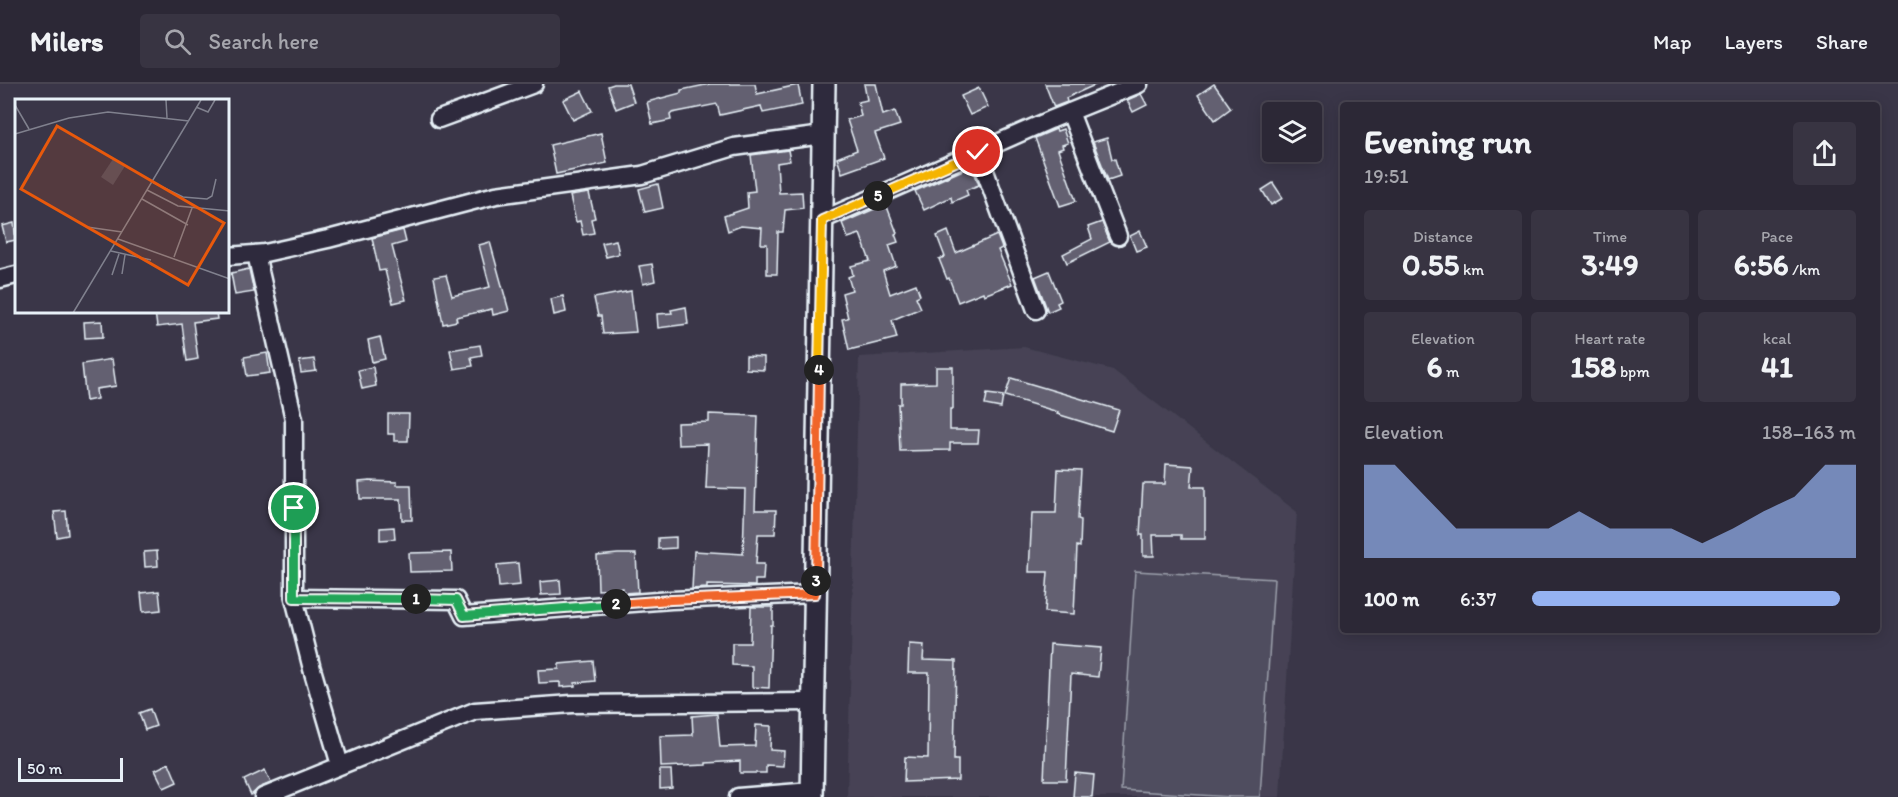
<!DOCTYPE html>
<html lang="en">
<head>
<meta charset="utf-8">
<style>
  :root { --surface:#2c2836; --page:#383442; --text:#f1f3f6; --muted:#a6a6ad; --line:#484451; --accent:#95b2f1 }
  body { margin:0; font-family:Itim,sans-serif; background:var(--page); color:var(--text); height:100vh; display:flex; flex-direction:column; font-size:22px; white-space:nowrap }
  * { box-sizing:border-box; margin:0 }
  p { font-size:20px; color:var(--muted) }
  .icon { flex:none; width:33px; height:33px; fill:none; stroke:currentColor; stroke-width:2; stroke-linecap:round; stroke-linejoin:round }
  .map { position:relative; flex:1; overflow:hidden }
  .panel { position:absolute; left:1340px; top:18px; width:540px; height:531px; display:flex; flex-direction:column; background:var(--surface); border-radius:6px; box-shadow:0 3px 15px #0003,0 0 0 2px var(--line) }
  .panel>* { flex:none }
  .fabs { position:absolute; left:1262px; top:18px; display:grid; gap:12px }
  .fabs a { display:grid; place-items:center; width:60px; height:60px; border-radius:6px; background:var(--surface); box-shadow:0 3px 15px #0003,0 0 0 2px var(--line); font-size:30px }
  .scale { position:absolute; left:18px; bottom:15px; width:105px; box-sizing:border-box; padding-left:6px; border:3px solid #e8f1f8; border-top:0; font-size:16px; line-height:21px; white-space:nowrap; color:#e8f1f8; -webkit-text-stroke:4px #2f2a3d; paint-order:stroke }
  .pin { position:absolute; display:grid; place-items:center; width:51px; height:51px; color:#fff; margin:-26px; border:3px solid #fff; border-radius:50%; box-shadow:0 2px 6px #0007 }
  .km { position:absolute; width:30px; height:30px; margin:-15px; border-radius:50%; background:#222; color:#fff; font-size:16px; line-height:30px; text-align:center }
  .round { display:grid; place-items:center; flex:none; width:63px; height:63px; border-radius:6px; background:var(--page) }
  .head { display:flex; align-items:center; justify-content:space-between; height:102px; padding:0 24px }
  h1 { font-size:33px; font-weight:700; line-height:45px }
  .figures { display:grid; grid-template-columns:repeat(3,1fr); gap:9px; height:102px; padding:6px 24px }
  .figures div { display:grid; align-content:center; border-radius:6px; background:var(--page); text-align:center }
  .figures b { font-size:30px; font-weight:700 }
  .figures small { font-size:16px; font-weight:400 }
  .figures p { font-size:16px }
  .chart { height:168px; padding:12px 24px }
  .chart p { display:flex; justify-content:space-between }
  .chart svg { width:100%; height:108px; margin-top:6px; fill:var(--accent); opacity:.7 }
  ul { padding:0 24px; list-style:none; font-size:20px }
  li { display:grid; grid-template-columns:96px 72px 1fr; align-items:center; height:45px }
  li i { height:15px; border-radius:8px; background:var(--accent) }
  header { display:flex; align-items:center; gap:36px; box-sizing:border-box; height:84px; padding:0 30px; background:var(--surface); border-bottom:2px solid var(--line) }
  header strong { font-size:28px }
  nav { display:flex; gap:33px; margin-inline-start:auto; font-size:21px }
  .search { width:420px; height:54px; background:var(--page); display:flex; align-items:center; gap:15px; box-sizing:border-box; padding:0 21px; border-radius:6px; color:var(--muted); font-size:22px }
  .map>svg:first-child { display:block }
</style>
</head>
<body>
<header>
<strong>Milers</strong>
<div class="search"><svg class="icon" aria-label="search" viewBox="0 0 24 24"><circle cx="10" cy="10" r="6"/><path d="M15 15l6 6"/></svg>Search here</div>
<nav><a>Map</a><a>Layers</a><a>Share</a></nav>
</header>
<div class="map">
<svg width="1898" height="713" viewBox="0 0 1898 713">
  <rect width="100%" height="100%" fill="#3a3648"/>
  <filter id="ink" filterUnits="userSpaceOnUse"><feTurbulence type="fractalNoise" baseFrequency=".0167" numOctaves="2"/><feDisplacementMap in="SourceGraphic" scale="12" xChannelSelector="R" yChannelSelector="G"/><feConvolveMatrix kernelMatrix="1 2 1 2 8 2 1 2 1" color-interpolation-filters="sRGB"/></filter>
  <g filter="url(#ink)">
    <!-- built -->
    <polygon fill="#464354" points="1024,263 1113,286 1297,428 1280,713 847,713 859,273"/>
    <!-- grass -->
    <polygon fill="#504e5f" stroke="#9ca0ac" stroke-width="1.5" points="1135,487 1274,495 1260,713 1231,713 1121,706"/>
    <!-- building -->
    <g fill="#636171" stroke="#e8f1f8" stroke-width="1.5">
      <polygon points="614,0 628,0 634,18 616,25 608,2"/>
      <polygon points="710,0 755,0 757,10 798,1 802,21 763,29 761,22 720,31 717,20 672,29 670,31 671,36 652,40 647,18 681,9 681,6"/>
      <polygon points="864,0 876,0 883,31 895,27 900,41 875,49 884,74 842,89 837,74 857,66 847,36 861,32 858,18 867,16"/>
      <polygon points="1045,0 1097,0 1066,14 1067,18 1054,23"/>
      <polygon points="1214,0 1231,24 1215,36 1198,11"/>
      <polygon points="979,4 988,23 970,31 961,12"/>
      <polygon points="582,7 592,27 573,36 563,16"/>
      <polygon points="1141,10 1147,21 1133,28 1127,16"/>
      <polygon points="1056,45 1057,47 1063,45 1068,59 1062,61 1063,64 1058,66 1076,117 1060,122 1035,54"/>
      <polygon points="601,49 607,79 556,90 550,61"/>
      <polygon points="1107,54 1112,75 1115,75 1120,92 1108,96 1093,58"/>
      <polygon points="788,66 790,77 777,79 779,109 802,108 803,124 785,126 783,148 778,148 777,190 767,190 767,160 761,160 762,144 741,142 728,147 724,132 748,124 747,108 755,107 751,71"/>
      <polygon points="972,82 979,101 966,106 968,111 952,118 951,113 924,126 915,107"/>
      <polygon points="1273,99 1283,114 1271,121 1262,106"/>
      <polygon points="658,100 663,124 645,128 639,105"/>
      <polygon points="589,109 595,134 591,135 594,149 583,151 580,137 576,138 570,112"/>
      <polygon points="886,120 897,149 895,150 898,158 889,161 896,182 883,187 890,210 916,200 920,211 916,213 921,224 892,236 897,254 849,266 842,235 848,234 842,209 852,206 848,193 853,191 851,182 870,177 860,150 848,154 842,139"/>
      <polygon points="1102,138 1110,158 1067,179 1063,170 1092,155 1088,143"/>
      <polygon points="14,139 16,156 6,158 2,142"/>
      <polygon points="403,146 406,158 392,162 406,216 393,219 385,186 379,187 372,154"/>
      <polygon points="948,147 956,169 997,151 1002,164 998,166 1012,200 984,211 983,208 958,218 949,194 947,195 939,175 945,173 937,152"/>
      <polygon points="1140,147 1147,163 1136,167 1130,152"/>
      <polygon points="616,156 619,170 606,173 602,159"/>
      <polygon points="490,158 509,227 493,231 492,225 456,233 457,237 443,240 434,193 446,191 452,212 490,203 479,161"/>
      <polygon points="652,180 655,197 643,200 639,182"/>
      <polygon points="249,185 254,208 235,211 231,189"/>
      <polygon points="1049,187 1061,217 1057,219 1059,223 1048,228 1035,193"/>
      <polygon points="631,207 636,248 603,250 601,232 598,232 594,214"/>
      <polygon points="563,212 566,228 554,231 551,215"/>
      <polygon points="686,223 688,240 658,244 657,230 672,229 671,226"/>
      <polygon points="155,228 216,228 217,235 193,238 198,275 187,277 182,240 157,243"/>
      <polygon points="102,237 103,253 85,254 84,238"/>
      <polygon points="380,253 385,275 372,278 368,256"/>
      <polygon points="480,261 482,271 471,273 473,282 454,285 450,266"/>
      <polygon points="267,269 270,289 247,292 244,273"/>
      <polygon points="746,272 764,273 764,286 746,285"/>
      <polygon points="112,275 116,302 96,305 97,315 86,317 82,280"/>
      <polygon points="314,275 316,287 301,289 299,277"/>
      <polygon points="373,283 376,302 362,305 358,286"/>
      <polygon points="936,283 953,283 953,325 950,325 950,346 979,346 978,359 950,359 950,366 900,367 898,320 901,320 901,300 936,299"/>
      <polygon points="1011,294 1119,326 1112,347 1057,330 1058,328 1005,312"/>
      <polygon points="987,310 1003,312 1001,324 985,321"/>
      <polygon points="388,330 409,330 408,357 394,357 394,350 388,350"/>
      <polygon points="709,330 758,332 755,426 776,426 775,450 758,450 756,480 764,480 763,496 755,496 755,502 707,501 707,504 692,505 694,467 743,470 745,405 706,404 708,360 678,361 677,339 709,338"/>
      <polygon points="1166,380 1193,382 1191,403 1205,403 1205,455 1181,455 1181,451 1153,451 1154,472 1143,472 1143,451 1140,451 1143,400 1165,400"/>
      <polygon points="1058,385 1081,386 1078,435 1081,436 1080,463 1077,462 1074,530 1045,528 1048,488 1029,488 1032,429 1056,429"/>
      <polygon points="370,397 397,398 397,401 411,401 412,436 402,436 401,415 360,415 359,398"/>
      <polygon points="66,427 68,451 57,453 54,428"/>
      <polygon points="394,443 395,455 380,456 380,444"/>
      <polygon points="676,453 676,464 658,465 658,454"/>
      <polygon points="157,467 158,482 145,483 144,468"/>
      <polygon points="451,468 452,487 410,488 409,469"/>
      <polygon points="618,470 636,470 638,508 624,509 623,504 598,506 597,472"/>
      <polygon points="518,479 520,501 499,503 497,481"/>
      <polygon points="560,496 561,510 541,511 540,498"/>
      <polygon points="159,507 161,526 143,528 141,509"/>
      <polygon points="751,523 773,523 773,541 771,541 769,604 752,603 752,582 732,581 732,559 750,559"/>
      <polygon points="909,560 924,561 923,576 956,577 954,676 958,676 958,696 904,698 905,673 928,674 929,589 908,589"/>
      <polygon points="1050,560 1101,564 1098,593 1071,590 1066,696 1044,696"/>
      <polygon points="593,577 595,597 575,599 575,602 560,603 560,598 539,599 538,586 559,585 559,580"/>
      <polygon points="150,625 156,642 145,646 139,629"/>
      <polygon points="717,630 720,663 755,662 756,641 771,642 770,666 784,667 783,682 766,681 766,689 740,689 740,677 706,679 706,681 661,683 660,652 693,651 692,632"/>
      <polygon points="169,679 177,698 164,704 155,686"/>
      <polygon points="265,686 271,699 259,704 251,711 244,696"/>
      <polygon points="660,686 671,686 672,704 660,705"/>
      <polygon points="1075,689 1094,691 1092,713 1073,713"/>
    </g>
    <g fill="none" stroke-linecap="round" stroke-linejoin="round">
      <defs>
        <g id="minor">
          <polyline points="1070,28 1118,152"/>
          <polyline points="439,35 534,0"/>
          <polyline points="978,68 1036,226"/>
          <polyline points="822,136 1050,36 1139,0"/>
          <polyline points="256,170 294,335 294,514 312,585 340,681"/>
          <polyline points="228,172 265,169 328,155 496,111 642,91 734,63 823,51"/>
          <polyline points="0,195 16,191"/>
          <polyline points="294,514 456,516 464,532 671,516 815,510"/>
          <polyline points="263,713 475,627 572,620 813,618"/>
          <polyline points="738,713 812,707"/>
        </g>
        <polyline id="tertiary" points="812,713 824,0"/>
      </defs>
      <!-- minor casing -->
      <use href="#minor" stroke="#e8f1f8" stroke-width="21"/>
      <!-- tertiary casing -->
      <use href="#tertiary" stroke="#e8f1f8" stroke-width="26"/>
      <!-- minor -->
      <use href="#minor" stroke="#2f2a3d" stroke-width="16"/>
      <!-- tertiary -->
      <use href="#tertiary" stroke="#2f2a3d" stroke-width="21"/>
    </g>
  </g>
  <g fill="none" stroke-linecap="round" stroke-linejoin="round" filter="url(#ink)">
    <defs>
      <polyline id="split-1" points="294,424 294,514 416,515"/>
      <polyline id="split-2" points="416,515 456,516 464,532 616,520"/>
      <polyline id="split-3" points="616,520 671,516 815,510 816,497"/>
      <polyline id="split-4" points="816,497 819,286"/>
      <polyline id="split-5" points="819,286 822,136 878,112"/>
      <polyline id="split-6" points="878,112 978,68"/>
    </defs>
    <!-- split-1 casing -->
    <use href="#split-1" stroke="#fff" stroke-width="12"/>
    <!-- split-2 casing -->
    <use href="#split-2" stroke="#fff" stroke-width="12"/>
    <!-- split-3 casing -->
    <use href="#split-3" stroke="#fff" stroke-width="12"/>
    <!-- split-4 casing -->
    <use href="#split-4" stroke="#fff" stroke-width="12"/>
    <!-- split-5 casing -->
    <use href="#split-5" stroke="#fff" stroke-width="12"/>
    <!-- split-6 casing -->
    <use href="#split-6" stroke="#fff" stroke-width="12"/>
    <!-- split-1 -->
    <use href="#split-1" stroke="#22a559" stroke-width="8"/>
    <!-- split-2 -->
    <use href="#split-2" stroke="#22a559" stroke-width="8"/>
    <!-- split-3 -->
    <use href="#split-3" stroke="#f0652b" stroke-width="8"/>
    <!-- split-4 -->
    <use href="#split-4" stroke="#f0652b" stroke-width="8"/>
    <!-- split-5 -->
    <use href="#split-5" stroke="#f5b400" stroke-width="8"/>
    <!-- split-6 -->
    <use href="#split-6" stroke="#f5b400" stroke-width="8"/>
  </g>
  <!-- overview -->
  <g transform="translate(15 15)">
    <rect width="214" height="214" fill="#3a3648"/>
    <path d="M 98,60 L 110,67 L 98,86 L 86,78 Z" fill="#504e5f"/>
    <path fill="none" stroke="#80818e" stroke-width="1.5" d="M 151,1 L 152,19M 0,6 L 14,30M 181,8 L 193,13 L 200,1M 0,35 L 54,19 L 93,13 L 174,22M 137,83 L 168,98 L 192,100 L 197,97 L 201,80M 132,91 L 163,107 L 215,112M 127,100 L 173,126M 72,128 L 107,133M 103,140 L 215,180M 96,152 L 136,161M 159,158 L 177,109M 107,175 L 110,156M 97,176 L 104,155M 58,214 L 186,1"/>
    <path fill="#e8590c" fill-opacity="0.15" stroke="#e8590c" stroke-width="3" d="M 42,27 L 209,124 L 173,186 L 6,90 Z"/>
    <rect width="214" height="214" fill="none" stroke="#e8f1f8" stroke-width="3"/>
  </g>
</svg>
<div class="fabs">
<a><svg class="icon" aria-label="layers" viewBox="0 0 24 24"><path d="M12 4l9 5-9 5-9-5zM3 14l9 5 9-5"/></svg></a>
</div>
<div class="scale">50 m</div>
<div class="pin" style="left:294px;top:424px;background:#1e9e55"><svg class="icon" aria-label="arrive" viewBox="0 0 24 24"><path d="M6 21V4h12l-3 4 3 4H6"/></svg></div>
<div class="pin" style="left:978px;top:68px;background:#d93025"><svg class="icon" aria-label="check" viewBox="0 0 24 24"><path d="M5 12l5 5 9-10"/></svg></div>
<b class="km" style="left:416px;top:515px">1</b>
<b class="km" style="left:616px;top:520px">2</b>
<b class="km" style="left:816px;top:497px">3</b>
<b class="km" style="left:819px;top:286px">4</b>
<b class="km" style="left:878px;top:112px">5</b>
<section class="panel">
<div class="head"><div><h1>Evening run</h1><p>19:51</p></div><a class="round"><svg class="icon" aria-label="share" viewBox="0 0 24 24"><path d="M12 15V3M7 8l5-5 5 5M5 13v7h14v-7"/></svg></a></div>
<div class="figures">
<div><p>Distance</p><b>0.55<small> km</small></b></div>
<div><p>Time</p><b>3:49</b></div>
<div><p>Pace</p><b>6:56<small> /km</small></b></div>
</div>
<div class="figures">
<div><p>Elevation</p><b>6<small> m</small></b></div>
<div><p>Heart rate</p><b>158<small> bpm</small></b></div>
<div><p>kcal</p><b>41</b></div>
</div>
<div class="chart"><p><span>Elevation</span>158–163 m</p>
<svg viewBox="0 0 160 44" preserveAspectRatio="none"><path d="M0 44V6L10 6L20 19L30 32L40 32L50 32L60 32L70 25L80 32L90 32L100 32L110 38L120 32L130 25L140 19L150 6L160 6V44z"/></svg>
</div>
<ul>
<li><b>100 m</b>6:37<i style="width:95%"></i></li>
</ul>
</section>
</div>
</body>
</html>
